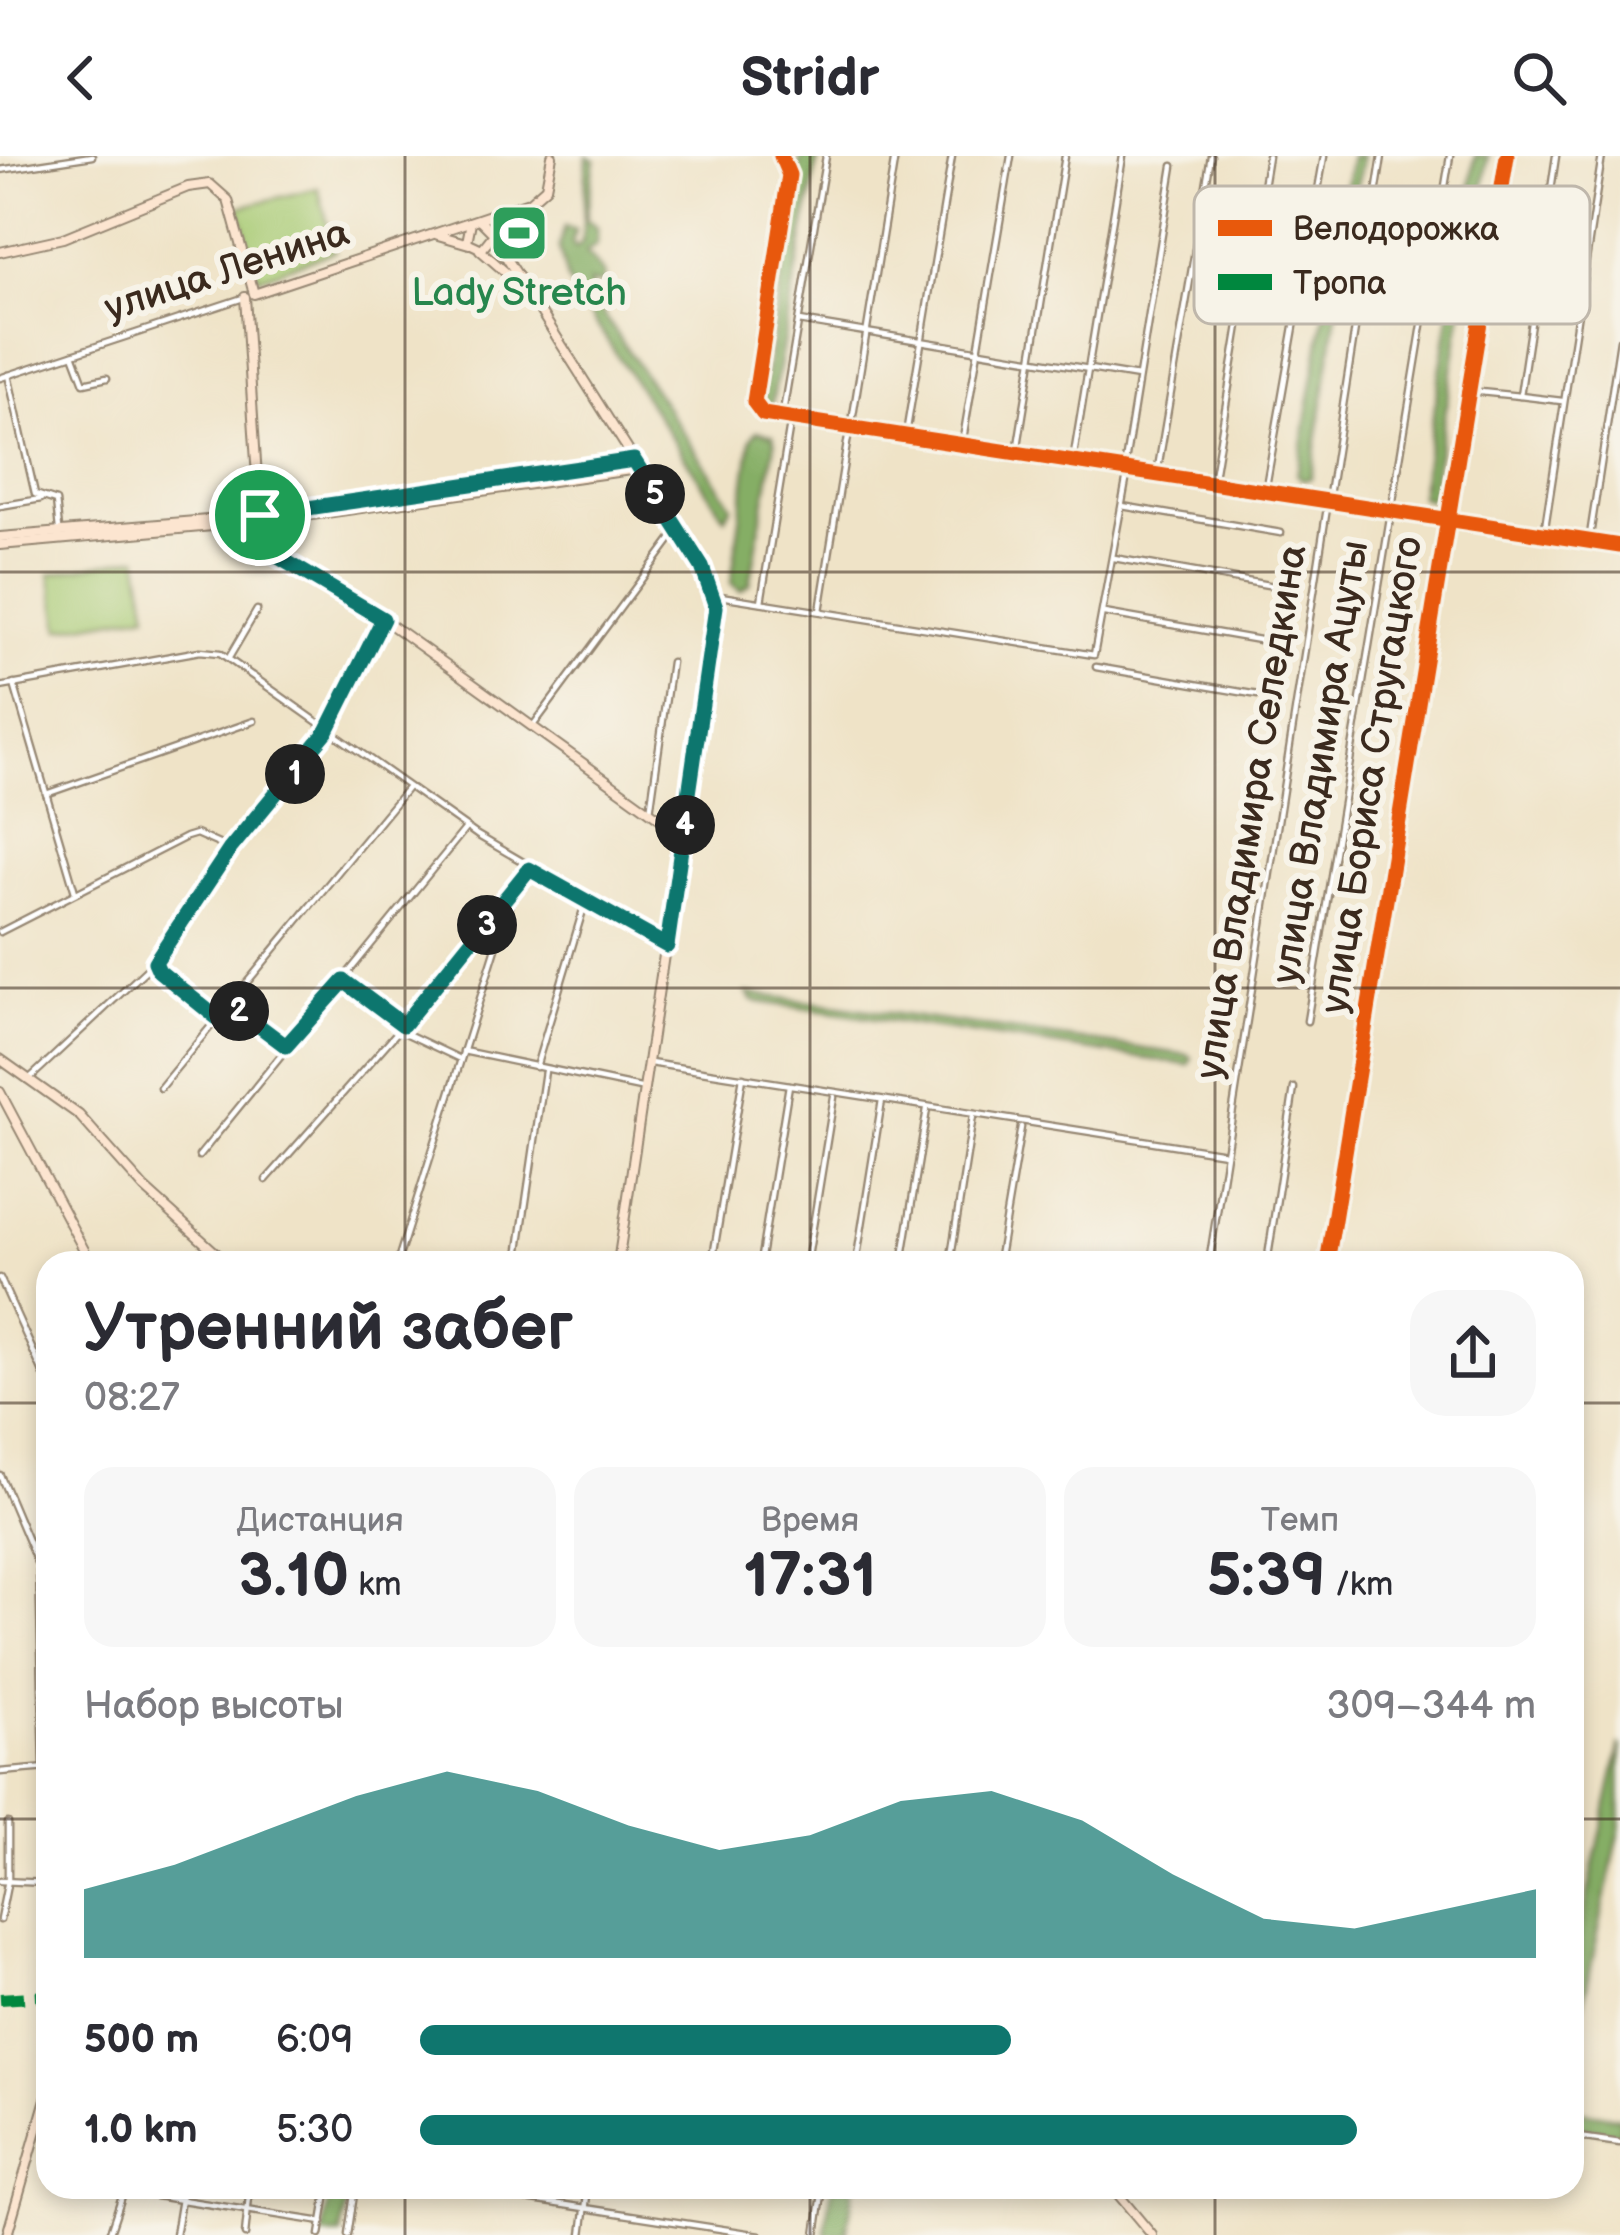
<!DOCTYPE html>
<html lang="ru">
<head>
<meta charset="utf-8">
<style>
  :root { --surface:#fff; --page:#f7f7f7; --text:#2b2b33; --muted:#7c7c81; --accent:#0f766e }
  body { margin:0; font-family:"Balsamiq Sans",sans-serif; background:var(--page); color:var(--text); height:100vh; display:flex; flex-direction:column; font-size:45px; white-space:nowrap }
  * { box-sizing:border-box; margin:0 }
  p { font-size:39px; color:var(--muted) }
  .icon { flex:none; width:66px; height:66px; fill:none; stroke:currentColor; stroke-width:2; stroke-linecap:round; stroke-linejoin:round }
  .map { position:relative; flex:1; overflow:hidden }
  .side { position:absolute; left:36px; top:1095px; width:1548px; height:948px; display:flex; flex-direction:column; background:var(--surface); border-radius:36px; box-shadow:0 6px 18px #0003 }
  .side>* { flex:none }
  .pin { position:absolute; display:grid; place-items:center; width:102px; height:102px; color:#fff; margin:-51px; border:6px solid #fff; border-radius:50%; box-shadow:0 3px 12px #0007 }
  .km { position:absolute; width:60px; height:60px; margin:-30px; border-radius:50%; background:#222; color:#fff; font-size:33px; line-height:60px; text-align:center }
  .round { display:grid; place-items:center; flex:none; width:126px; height:126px; border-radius:36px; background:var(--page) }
  .head { display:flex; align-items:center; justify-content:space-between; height:204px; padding:0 48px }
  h1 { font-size:66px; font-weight:600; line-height:90px }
  .stats { display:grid; grid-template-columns:repeat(3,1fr); gap:18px; height:204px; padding:12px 48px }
  .stats div { display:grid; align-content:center; border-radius:30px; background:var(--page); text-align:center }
  .stats b { font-size:60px; font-weight:600 }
  .stats small { font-size:33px; font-weight:400 }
  .stats p { font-size:33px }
  .chart { height:336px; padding:24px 48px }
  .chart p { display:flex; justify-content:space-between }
  .chart svg { width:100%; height:216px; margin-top:12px; fill:var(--accent); opacity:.7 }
  ul { padding:0 48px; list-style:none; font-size:39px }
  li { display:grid; grid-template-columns:192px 144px 1fr; align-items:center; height:90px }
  li i { height:30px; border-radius:15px; background:var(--accent) }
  header { display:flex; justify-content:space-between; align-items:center; height:156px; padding:0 48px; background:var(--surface); font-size:54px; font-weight:600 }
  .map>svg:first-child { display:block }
</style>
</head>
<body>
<header><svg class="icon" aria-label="back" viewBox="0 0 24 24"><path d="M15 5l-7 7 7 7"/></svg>Stridr<svg class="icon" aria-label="search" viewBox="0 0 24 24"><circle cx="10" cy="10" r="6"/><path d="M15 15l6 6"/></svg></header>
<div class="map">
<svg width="1620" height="2079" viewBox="0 0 1620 2079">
  <rect width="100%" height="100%" fill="#f7f3e8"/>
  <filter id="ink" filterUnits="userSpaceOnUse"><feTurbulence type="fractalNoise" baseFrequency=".00833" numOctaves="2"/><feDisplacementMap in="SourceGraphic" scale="24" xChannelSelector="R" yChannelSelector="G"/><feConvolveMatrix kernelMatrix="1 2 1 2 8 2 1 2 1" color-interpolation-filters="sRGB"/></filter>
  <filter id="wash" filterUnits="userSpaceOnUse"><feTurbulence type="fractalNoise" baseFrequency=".004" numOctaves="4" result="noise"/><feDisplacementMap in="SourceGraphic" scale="48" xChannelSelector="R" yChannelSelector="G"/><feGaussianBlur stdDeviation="2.7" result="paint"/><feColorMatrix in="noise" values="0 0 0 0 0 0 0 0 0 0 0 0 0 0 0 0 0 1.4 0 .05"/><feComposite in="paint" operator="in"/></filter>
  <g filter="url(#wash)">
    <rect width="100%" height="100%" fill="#efe3c7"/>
    <!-- green -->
    <g fill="#a7ca73" stroke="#717a48" stroke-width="3">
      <polygon points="318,32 335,95 258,122 239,51"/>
      <polygon points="138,401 148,457 60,473 50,418"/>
    </g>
    <!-- forest -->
    <g fill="#85ae65" stroke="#606c42" stroke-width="3">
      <polygon points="587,0 595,4 586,63 597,71 597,88 586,96 605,119 602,128 590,126 594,144 732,349 725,362 567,124 559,92 565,70 575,74 572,87 576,92 582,87"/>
      <polygon points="801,0 818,0 771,253 764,249 763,238"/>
      <polygon points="1351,0 1362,0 1311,322 1304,324 1297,319"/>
      <polygon points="1475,0 1488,0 1430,345 1420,340"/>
      <polygon points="757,275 773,279 775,287 750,428 740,435 731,427 751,283"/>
      <polygon points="747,837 1188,899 1192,902 1189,909 753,845"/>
      <polygon points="1620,1588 1620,1672 1572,1901 1572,1812"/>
      <polygon points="1572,1954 1620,1961 1620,1978 1572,1971"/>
      <polygon points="331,2031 349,2031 341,2079 323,2079"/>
      <polygon points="832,2031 854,2031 846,2079 825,2079"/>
    </g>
  </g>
  <g filter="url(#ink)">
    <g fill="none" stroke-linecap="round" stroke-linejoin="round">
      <defs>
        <g id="street">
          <polyline points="781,0 789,19 754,246 763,258 1620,390"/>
          <polyline points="0,14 92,0"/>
          <polyline points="1204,39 1315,57"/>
          <polyline points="1260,48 1268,0"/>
          <polyline points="1195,94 1305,112"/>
          <polyline points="799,165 1138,221"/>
          <polyline points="73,198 84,227 107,222"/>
          <polyline points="8,219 35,338 56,345 59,373"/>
          <polyline points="0,222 243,142"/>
          <polyline points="1470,235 1520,240 1556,0"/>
          <polyline points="1520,240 1562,245"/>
          <polyline points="782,262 826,0"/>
          <polyline points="851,272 895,0"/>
          <polyline points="906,278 952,0"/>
          <polyline points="962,289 1011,0"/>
          <polyline points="1017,296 1065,0"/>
          <polyline points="1073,305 1123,0"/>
          <polyline points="1124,313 1173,10"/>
          <polyline points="1157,318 1211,0"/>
          <polyline points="1213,327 1250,103"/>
          <polyline points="1265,336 1324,0"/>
          <polyline points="0,350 41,343"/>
          <polyline points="1122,350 1281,377"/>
          <polyline points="1544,378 1602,0"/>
          <polyline points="1589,386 1620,184"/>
          <polyline points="1114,402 1274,430"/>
          <polyline points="714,439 1094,499 1128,314"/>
          <polyline points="761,446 789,274"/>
          <polyline points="820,455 848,281"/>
          <polyline points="1104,457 1265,485"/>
          <polyline points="230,500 257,454"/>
          <polyline points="1096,511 1258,539"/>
          <polyline points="14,528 75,736"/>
          <polyline points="0,531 200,495 220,497 477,679 667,790"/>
          <polyline points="532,571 678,374"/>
          <polyline points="46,638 254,565"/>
          <polyline points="650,656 671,506"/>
          <polyline points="0,776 186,681 196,678 230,693"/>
          <polyline points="156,806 159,815 217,862"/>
          <polyline points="345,826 403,869"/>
          <polyline points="230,848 286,890"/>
          <polyline points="1307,865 1450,0"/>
          <polyline points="399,874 458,902"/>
          <polyline points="463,895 645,933"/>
          <polyline points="650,907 1225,997"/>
          <polyline points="536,911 586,744"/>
          <polyline points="29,923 162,799 230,693 327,575 383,463"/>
          <polyline points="160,932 408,631"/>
          <polyline points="199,1000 466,672"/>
          <polyline points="266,1024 399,874 529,713"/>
          <polyline points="397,1107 512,741"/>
          <polyline points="517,1107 545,915"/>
          <polyline points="712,1107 743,921"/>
          <polyline points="760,1107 789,929"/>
          <polyline points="807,1107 834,941"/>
          <polyline points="856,1107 882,944"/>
          <polyline points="902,1107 927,953"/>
          <polyline points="950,1107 973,960"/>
          <polyline points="998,1107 1021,971"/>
          <polyline points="1209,1107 1382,0"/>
          <polyline points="1267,1107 1294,932"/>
          <polyline points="1327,1107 1507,0"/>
          <polyline points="0,1122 48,1228"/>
          <polyline points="0,1319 39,1411 44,1611"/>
          <polyline points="36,1398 48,1399"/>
          <polyline points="0,1616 48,1612"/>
          <polyline points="0,1725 48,1727"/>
          <polyline points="0,1764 8,1724 8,1667"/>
          <polyline points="1572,1980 1620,1987"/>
          <polyline points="449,2031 760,2079"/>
          <polyline points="124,2035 323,2066"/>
          <polyline points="109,2079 125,2031"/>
          <polyline points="175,2079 183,2031"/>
          <polyline points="245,2079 250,2031"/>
          <polyline points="320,2079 328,2031"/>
          <polyline points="348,2079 355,2031"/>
          <polyline points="582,2079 588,2031"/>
          <polyline points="816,2079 823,2031"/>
        </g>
        <g id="secondary">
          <polyline points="471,66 467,86 482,93 494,78 480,64"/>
          <polyline points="500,73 494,82 702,411 716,451 618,1107"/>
          <polyline points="438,79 469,88"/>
          <polyline points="480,94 518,127"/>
          <polyline points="0,96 63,82 188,31 210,28 228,44 254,138 529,46 546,31 552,0"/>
          <polyline points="245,141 260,366 270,395 383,463 684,680"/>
          <polyline points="0,381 269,359 634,304"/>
          <polyline points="0,389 269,365 638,313"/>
          <polyline points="0,903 79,959 144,1032 227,1107"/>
          <polyline points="0,936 91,1107"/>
          <polyline points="1112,2031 1152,2079"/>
          <polyline points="7,2079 48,1936"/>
        </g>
      </defs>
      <!-- street casing -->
      <use href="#street" stroke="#958672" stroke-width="9"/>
      <!-- secondary casing -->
      <use href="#secondary" stroke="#958672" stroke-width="12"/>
      <!-- street -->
      <use href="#street" stroke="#fff" stroke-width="4.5"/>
      <!-- secondary -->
      <use href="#secondary" stroke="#fce5d0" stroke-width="8"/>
      <!-- quiet -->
      <polyline stroke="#00873e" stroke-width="12" stroke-dasharray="24 12" stroke-linecap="butt" points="0,1843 48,1840"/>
      <defs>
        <g id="cycleway">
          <polyline points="781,0 789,19 754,246 763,258 1620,390"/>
          <polyline points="1327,1107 1507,0"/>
        </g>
      </defs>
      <!-- cycleway casing -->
      <use href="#cycleway" stroke="#f7f3e8" stroke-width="22"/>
      <!-- cycleway -->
      <use href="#cycleway" stroke="#e8590c" stroke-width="15"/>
    </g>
  </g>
  <g fill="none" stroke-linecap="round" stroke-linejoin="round" filter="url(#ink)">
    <defs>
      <polygon id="route" points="634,304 702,411 716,451 667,790 529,713 403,869 344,825 286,890 230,848 217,862 159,815 155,806 230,693 327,575 383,463 275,399 262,381 260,359"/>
    </defs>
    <!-- route casing -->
    <use href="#route" stroke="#fff" stroke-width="24"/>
    <!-- route -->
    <use href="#route" stroke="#0f766e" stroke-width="15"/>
  </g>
  <!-- grid -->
  <path fill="none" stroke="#3b2a1e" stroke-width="3" stroke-opacity="0.55" d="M 405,0 L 405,1107M 810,0 L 810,1107M 1215,0 L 1215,1107M 0,416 L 1620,416M 0,832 L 1620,832M 0,1247 L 48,1247M 1572,1247 L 1620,1247M 0,1663 L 48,1663M 1572,1663 L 1620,1663M 405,2031 L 405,2079M 810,2031 L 810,2079M 1215,2031 L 1215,2079"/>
  <!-- icons -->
  <defs>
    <symbol id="stadium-square" viewBox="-11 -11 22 22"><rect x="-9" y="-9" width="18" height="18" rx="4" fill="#2e9e5b" stroke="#f7f3e8"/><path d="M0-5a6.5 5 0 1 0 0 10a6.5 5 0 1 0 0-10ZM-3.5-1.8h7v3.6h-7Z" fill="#fff"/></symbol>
  </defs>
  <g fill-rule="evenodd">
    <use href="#stadium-square" x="486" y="44" width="66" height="66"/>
  </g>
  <g text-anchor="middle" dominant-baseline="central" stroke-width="12" stroke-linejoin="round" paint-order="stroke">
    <!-- street labels -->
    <g font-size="39" fill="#3b2a1e" stroke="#f7f3e8">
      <text transform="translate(227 115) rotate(-18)">улица Ленина</text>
      <text transform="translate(1321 606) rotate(-81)">улица Владимира Ацуты</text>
      <text transform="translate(1372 619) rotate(-81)">улица Бориса Стругацкого</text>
      <text transform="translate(1252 656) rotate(-81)">улица Владимира Селедкина</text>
    </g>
    <!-- leisure labels -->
    <g font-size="39" fill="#27864d" stroke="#f7f3e8">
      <text x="519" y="137">Lady Stretch</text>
    </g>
  </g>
  <!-- legend -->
  <rect x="1194" y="30" width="396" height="138" rx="18" fill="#f7f3e8" stroke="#bfb7ab" stroke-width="3"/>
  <rect x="1218" y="64" width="54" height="16" fill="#e8590c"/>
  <rect x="1218" y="118" width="54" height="16" fill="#00873e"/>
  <g font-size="33" fill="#3b2a1e">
    <text x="1293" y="84">Велодорожка</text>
    <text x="1293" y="138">Тропа</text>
  </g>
</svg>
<div class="pin" style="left:260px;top:359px;background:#1e9e55"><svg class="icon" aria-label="arrive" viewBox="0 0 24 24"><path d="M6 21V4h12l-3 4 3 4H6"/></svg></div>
<b class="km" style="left:295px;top:618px">1</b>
<b class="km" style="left:239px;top:855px">2</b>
<b class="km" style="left:487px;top:769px">3</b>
<b class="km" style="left:685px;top:669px">4</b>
<b class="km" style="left:655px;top:338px">5</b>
<section class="side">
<div class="head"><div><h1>Утренний забег</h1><p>08:27</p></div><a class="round"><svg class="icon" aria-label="share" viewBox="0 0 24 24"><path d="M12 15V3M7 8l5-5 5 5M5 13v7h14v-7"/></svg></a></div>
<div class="stats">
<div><p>Дистанция</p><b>3.10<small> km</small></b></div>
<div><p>Время</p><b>17:31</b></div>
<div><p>Темп</p><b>5:39<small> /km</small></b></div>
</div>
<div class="chart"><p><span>Набор высоты</span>309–344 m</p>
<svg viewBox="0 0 160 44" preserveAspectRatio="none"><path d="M0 44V30L10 25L20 18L30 11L40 6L50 10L60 17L70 22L80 19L90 12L100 10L110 16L120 27L130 36L140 38L150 34L160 30V44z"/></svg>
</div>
<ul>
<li><b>500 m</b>6:09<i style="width:53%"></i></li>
<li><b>1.0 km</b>5:30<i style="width:84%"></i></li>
</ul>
</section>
</div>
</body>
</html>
